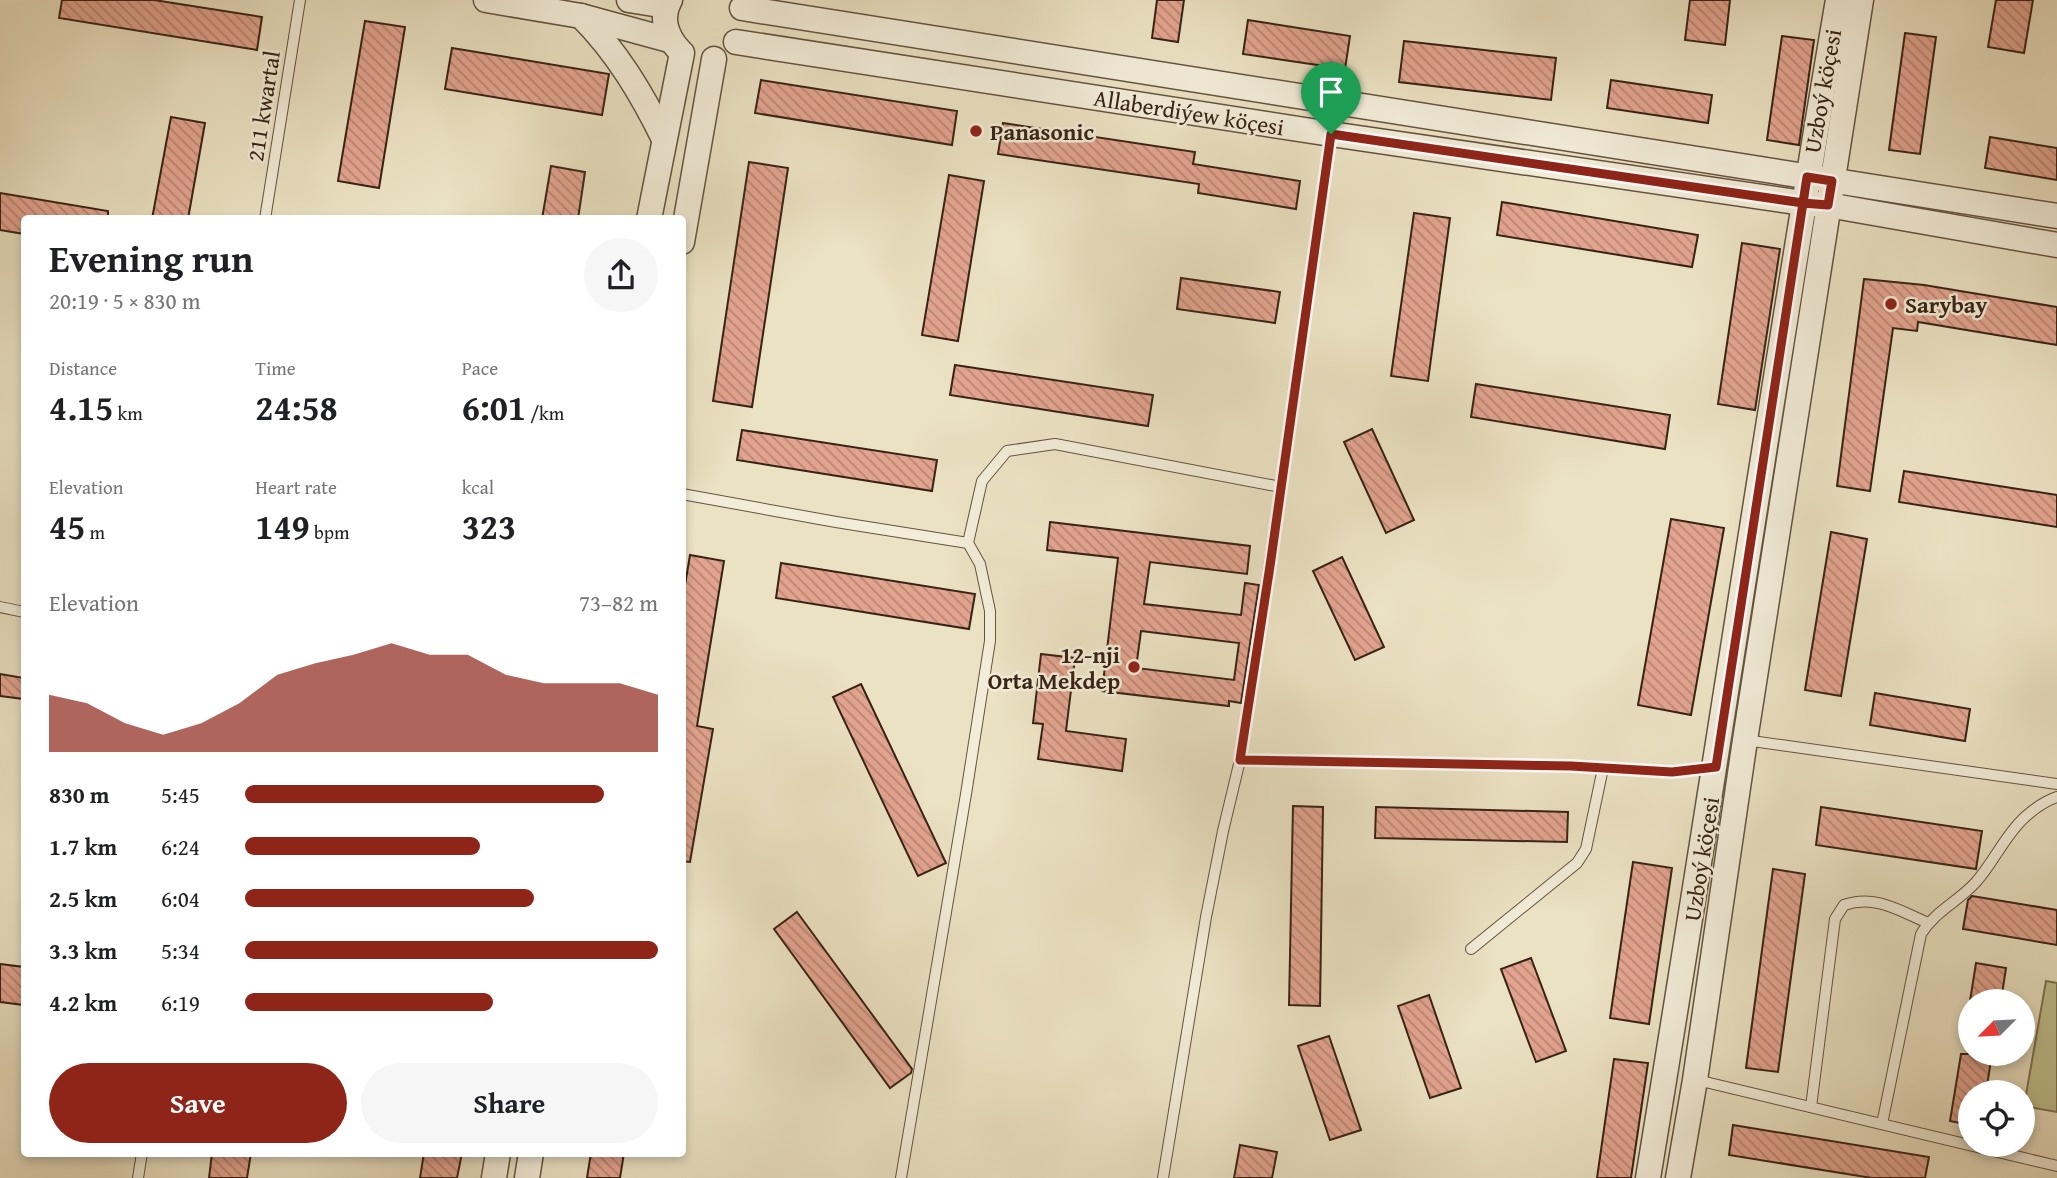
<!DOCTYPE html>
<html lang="en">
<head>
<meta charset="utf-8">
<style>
  :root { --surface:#fff; --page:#f6f6f6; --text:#202124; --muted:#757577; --accent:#8f2418 }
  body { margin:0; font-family:"Gentium Book Plus",serif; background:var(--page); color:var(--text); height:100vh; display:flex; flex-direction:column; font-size:26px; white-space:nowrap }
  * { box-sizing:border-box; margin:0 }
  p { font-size:23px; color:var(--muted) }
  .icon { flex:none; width:38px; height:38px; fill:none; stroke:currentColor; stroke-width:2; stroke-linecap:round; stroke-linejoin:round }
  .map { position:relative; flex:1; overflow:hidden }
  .side { position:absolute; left:21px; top:215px; width:665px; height:942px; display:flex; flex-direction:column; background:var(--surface); border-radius:7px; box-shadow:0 4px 10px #0003 }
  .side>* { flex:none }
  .needle { width:46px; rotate:246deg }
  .fabs { position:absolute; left:1958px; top:989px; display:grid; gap:14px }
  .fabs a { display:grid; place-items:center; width:77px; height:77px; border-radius:50%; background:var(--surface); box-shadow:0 4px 10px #0003; font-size:35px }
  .pin { position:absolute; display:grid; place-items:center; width:60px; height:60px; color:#fff; margin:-72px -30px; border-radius:50% 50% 50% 0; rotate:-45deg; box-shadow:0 0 7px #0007 }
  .pin .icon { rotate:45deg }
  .round { display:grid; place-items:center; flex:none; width:74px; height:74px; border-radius:37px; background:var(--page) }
  .overview { display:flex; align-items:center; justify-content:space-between; height:119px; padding:0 28px }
  h1 { font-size:38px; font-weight:700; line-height:52px }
  .stats { display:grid; grid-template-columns:repeat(3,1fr); gap:10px; height:119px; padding:7px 28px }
  .stats div { display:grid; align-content:center }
  .stats b { font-size:35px; font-weight:700 }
  .stats small { font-size:19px; font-weight:400 }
  .stats p { font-size:19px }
  .chart { height:196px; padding:14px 28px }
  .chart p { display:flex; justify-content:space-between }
  .chart svg { width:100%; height:126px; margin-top:7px; fill:var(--accent); opacity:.7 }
  .cta { display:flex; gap:14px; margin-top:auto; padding:14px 28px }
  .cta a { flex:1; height:80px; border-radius:42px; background:var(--accent); color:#fff; font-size:28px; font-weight:700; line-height:80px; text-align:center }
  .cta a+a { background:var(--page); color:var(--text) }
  ul { padding:0 28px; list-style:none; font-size:23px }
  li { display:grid; grid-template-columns:112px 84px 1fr; align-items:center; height:52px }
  li i { height:18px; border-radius:9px; background:var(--accent) }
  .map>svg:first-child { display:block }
</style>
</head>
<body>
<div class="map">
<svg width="2057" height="1178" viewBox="0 0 2057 1178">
  <defs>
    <pattern id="building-back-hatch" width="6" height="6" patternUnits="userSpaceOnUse" patternTransform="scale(1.75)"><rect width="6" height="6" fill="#e3a48f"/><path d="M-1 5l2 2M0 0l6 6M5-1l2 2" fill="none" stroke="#b98574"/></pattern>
  </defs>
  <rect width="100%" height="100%" fill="#ebe2c3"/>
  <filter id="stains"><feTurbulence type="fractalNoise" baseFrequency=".00286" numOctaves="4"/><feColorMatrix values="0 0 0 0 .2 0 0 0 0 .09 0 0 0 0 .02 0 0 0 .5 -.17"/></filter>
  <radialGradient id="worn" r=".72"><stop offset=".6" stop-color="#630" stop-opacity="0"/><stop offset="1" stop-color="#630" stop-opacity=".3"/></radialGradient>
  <!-- green -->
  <polygon fill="#c0c08e" stroke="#7c7251" stroke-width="2" points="2046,981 2057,983 2057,1112 2024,1106"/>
  <!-- building -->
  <g fill="url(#building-back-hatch)" stroke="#372314" stroke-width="2" fill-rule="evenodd">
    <polygon points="62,0 154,0 262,17 257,50 59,18"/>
    <polygon points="1157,0 1184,0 1178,42 1152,38"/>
    <polygon points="1690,0 1730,0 1725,45 1685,40"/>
    <polygon points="1996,0 2033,0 2024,53 1988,47"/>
    <polygon points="1248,20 1350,36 1345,69 1243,54"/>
    <polygon points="365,21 405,27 379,188 338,181"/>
    <polygon points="1905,33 1936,37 1920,154 1889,150"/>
    <polygon points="1782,36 1814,40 1799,145 1767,140"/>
    <polygon points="1404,41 1556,58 1551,100 1399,82"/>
    <polygon points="452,48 609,74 602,115 445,89"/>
    <polygon points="761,80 957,111 952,145 755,113"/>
    <polygon points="1611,80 1712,95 1708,123 1607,108"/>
    <polygon points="171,117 205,123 188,219 152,219"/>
    <polygon points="1003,123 1195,152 1193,164 1300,181 1296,209 1198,193 1199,184 998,154"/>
    <polygon points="1990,137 2057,148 2057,180 1985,168"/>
    <polygon points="749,162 788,168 752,407 713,401"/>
    <polygon points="551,166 585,172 578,219 542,219"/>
    <polygon points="949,175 984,181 958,341 922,335"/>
    <polygon points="0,193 108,211 108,219 24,219 24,234 0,230"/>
    <polygon points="1502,202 1698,235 1692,267 1497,235"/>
    <polygon points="1414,213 1450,218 1428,381 1391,376"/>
    <polygon points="1742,243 1780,249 1755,410 1718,404"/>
    <polygon points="1181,278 1280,292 1275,323 1177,309"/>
    <polygon points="1864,279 1924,285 2057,307 2057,345 1918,322 1917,331 1893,328 1870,491 1837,486"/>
    <polygon points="955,365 1153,395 1148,426 950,395"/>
    <polygon points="1476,384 1670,415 1665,449 1471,417"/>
    <polygon points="1372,429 1414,520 1386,533 1344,442"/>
    <polygon points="742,430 937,460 932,491 737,460"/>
    <polygon points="1904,471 2057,495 2057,527 1899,502"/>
    <polygon points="1671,519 1724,528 1691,715 1638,705"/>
    <path d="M 1050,522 L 1250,546 L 1247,574 L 1150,562 L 1144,604 L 1241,615 L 1245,583 L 1259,585 L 1241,703 L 1229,701 L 1229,706 L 1102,691 L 1118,558 L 1047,550 ZM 1141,631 L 1239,643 L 1234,680 L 1136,668 Z"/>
    <polygon points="1831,532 1867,539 1841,696 1805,690"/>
    <polygon points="690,555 724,561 697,726 713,729 690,862 682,861 682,603"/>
    <polygon points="1342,557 1384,647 1355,660 1313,571"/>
    <polygon points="781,563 975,594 969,629 776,598"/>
    <polygon points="1041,654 1075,658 1066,731 1126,739 1122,771 1038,759 1043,724 1033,723"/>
    <polygon points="0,674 24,678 24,699 0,696"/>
    <polygon points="861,684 946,863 918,876 833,697"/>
    <polygon points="1875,693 1970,709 1965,741 1870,725"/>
    <polygon points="1293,806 1323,807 1320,1006 1289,1005"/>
    <polygon points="1376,807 1568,812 1567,842 1375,838"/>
    <polygon points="1821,807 1982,831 1976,869 1816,845"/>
    <polygon points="1633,862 1672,868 1649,1024 1610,1018"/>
    <polygon points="1773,869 1805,874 1778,1072 1746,1068"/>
    <polygon points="1972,896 2057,910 2057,945 1963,929 1968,900"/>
    <polygon points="797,912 912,1069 911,1073 890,1088 774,929"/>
    <polygon points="1531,958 1566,1051 1536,1062 1501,969"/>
    <polygon points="1976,963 2006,968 2001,1001 1970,1001"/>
    <polygon points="0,964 24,967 24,1005 0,1002"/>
    <polygon points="1429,995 1461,1088 1430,1098 1398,1006"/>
    <polygon points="1329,1036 1361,1130 1330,1140 1298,1046"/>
    <polygon points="1961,1054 1992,1054 1986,1092 1970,1092 1970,1125 1950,1121"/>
    <polygon points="1614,1059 1648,1063 1631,1178 1597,1178"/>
    <polygon points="1733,1125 1929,1157 1925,1178 1872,1178 1729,1155"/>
    <polygon points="1240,1145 1277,1152 1272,1178 1234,1178"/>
    <polygon points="212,1153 251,1153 247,1178 209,1178"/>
    <polygon points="424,1153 462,1153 457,1178 420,1178"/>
    <polygon points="591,1153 624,1153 620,1178 587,1178"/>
  </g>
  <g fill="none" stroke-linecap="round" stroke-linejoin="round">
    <defs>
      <g id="service">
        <polyline points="265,219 300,0"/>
        <polyline points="682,494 836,522 968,543 982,481 1007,451 1055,444 1281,487 1331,135"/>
        <polyline points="0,607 24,612"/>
        <polyline points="1745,740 2057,784"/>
        <polyline points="1240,760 1571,766 1672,772 1712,767"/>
        <polyline points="1471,949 1577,863 1586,849 1603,768"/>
        <polyline points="1697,1080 2057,1166"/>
        <path d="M 1811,1107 L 1835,919 L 1844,905 C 1875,894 1900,911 1928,923"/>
        <path d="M 1882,1124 L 1921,934 C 1935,911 1958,902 1976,882 C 1994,862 2005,835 2025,817 C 2034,809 2045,801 2057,797"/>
        <polyline points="138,1178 142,1153"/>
        <polyline points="901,1178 966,794 990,641 990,611 980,564 968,543"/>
        <polyline points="1163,1178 1206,917 1223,831 1240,760 1281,487"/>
      </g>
      <g id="tertiary">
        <polyline points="486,0 581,16 669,40"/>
        <polyline points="629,0 666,6"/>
        <path d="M 670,0 C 660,17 666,36 679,50"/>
        <polyline points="742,8 2057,216"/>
        <path d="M 581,16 C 617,52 642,94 664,139"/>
        <polyline points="736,42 1331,134 1803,203 1828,205 2057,245"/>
        <polyline points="649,219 682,53"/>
        <polyline points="682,242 714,59"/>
        <polyline points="494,1178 498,1153"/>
        <polyline points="527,1178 531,1153"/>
        <path d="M 1648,1178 C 1713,786 1771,392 1838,0"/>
        <polyline points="1678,1178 1695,1080 1745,740 1861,0"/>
      </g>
    </defs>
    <!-- service casing -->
    <use href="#service" stroke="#645340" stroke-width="12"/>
    <!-- tertiary casing -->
    <use href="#tertiary" stroke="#645340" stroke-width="27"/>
    <!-- service -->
    <use href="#service" stroke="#f2ecd8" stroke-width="10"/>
    <!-- tertiary -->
    <use href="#tertiary" stroke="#f2ecd8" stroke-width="24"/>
  </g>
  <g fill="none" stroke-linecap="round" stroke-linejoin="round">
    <defs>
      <polyline id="route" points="1331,134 1270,566 1240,760 1571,766 1672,772 1716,767 1803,203 1828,205 1832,181 1807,177 1803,203 1331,134"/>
    </defs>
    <!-- route casing -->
    <use href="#route" stroke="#fff" stroke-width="14"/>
    <!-- route -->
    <use href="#route" stroke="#8f2418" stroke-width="9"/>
  </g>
  <!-- markers -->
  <g fill="#8f2418" stroke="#f2ecd8" stroke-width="2.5">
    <circle cx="976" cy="131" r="7"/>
    <circle cx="1891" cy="304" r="7"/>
    <circle cx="1134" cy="667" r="7"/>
  </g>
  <g text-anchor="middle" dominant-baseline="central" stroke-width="5" stroke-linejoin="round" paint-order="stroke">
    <!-- street labels -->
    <g font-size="23" fill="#372314" stroke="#f2ecd8">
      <text transform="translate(1822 91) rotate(-80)">Uzboý köçesi</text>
      <text transform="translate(263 106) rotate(-81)">211 kwartal</text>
      <text transform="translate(1189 112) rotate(9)">Allaberdiýew köçesi</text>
      <text transform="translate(1701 859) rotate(-81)">Uzboý köçesi</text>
    </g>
    <!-- poi labels -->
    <g font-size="23" font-weight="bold" fill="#372314" stroke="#f2ecd8" text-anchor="start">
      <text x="990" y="131">Panasonic</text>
      <text x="1905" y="304">Sarybay</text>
      <text x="1120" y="654" text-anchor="end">12-nji<tspan x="1120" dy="26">Orta Mekdep</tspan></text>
    </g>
  </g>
  <rect width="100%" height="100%" filter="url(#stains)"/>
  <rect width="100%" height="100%" fill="url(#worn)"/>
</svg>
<div class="fabs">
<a><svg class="needle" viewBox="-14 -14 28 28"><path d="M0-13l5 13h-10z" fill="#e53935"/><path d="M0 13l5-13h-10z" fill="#757577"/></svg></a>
<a><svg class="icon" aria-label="locate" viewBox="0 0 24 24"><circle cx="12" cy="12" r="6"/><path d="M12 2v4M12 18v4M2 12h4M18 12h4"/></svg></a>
</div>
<div class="pin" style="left:1331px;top:134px;background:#1e9e55"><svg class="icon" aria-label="arrive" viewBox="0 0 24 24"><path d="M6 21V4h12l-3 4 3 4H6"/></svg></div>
<section class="side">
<div class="overview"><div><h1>Evening run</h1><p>20:19 · 5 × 830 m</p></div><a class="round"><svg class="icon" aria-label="share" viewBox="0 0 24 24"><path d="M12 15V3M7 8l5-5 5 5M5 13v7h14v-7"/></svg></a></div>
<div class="stats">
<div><p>Distance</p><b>4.15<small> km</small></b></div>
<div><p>Time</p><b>24:58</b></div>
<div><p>Pace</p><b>6:01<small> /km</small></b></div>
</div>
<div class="stats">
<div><p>Elevation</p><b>45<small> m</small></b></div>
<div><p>Heart rate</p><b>149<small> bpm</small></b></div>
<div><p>kcal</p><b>323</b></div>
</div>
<div class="chart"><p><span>Elevation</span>73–82 m</p>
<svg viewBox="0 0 160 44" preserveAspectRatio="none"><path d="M0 44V24L10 27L20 34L30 38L40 34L50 27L60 17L70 13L80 10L90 6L100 10L110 10L120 17L130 20L140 20L150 20L160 24V44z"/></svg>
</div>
<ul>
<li><b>830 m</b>5:45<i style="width:87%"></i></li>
<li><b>1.7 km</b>6:24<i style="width:57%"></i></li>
<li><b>2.5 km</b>6:04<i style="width:70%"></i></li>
<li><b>3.3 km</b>5:34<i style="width:100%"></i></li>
<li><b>4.2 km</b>6:19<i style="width:60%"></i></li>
</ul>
<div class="cta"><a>Save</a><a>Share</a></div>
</section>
</div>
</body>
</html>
